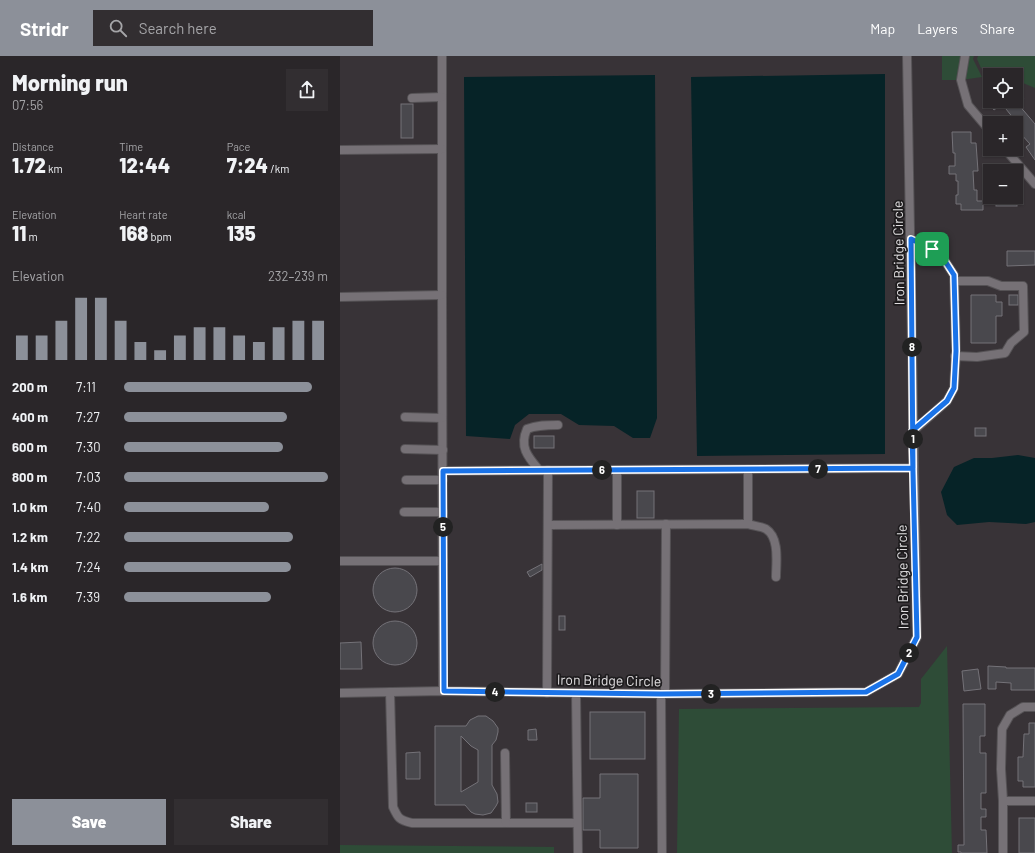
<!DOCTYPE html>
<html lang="en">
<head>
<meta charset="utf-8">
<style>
  :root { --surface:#2a2629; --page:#322e31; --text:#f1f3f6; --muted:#a5a5a8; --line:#464346; --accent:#8c9099 }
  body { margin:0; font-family:Barlow,sans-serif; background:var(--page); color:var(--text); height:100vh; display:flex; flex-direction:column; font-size:15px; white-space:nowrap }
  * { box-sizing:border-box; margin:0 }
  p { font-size:13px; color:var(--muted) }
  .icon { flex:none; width:22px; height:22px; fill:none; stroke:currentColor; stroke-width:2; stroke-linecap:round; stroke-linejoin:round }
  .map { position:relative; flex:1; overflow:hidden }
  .panel { display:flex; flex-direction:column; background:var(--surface); width:340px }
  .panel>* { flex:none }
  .buttons { position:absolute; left:643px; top:12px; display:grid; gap:8px }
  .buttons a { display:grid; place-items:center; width:40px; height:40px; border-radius:0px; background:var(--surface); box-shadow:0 1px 3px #0004,0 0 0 1px var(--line); font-size:20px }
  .pin { position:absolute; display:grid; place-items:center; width:34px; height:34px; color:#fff; margin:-17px; border-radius:8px; box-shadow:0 2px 6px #0006 }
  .km { position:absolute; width:20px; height:20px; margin:-10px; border-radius:50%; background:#222; color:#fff; font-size:11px; line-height:20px; text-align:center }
  .round { display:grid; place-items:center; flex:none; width:42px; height:42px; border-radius:0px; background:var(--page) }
  .summary { display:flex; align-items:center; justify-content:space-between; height:68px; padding:0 12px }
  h1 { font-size:22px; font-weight:800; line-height:30px }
  .stats { display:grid; grid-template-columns:repeat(3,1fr); gap:6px; height:68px; padding:4px 12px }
  .stats div { display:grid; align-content:center }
  .stats b { font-size:20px; font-weight:800 }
  .stats small { font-size:11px; font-weight:400 }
  .stats p { font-size:11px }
  .chart { height:112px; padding:8px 12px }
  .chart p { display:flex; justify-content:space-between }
  .chart svg { width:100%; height:72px; margin-top:4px; stroke:var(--accent); stroke-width:6 }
  .primary-button { display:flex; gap:8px; margin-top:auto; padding:8px 12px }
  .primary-button a { flex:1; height:46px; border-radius:0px; background:var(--accent); color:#fff; font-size:16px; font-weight:800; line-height:46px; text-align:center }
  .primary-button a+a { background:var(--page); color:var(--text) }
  ul { padding:0 12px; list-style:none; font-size:13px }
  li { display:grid; grid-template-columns:64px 48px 1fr; align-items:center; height:30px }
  li i { height:10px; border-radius:5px; background:var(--accent) }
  header { display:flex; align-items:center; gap:24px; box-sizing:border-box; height:56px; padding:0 20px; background:var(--accent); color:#fff }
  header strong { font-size:19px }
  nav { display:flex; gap:22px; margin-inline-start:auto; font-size:14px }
  .search { width:280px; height:36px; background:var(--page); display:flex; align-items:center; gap:10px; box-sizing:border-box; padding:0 14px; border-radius:0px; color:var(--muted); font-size:15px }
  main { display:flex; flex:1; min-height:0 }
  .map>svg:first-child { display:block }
</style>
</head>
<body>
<header>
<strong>Stridr</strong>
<div class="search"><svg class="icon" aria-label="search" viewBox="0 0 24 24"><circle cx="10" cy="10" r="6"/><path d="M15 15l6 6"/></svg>Search here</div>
<nav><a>Map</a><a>Layers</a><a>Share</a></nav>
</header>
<main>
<section class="panel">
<div class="summary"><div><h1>Morning run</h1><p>07:56</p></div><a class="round"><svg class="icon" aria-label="share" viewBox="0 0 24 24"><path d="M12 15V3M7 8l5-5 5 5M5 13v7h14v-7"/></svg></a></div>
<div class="stats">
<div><p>Distance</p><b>1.72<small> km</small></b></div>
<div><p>Time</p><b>12:44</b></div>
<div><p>Pace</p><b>7:24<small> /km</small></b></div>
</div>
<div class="stats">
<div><p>Elevation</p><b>11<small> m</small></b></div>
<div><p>Heart rate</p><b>168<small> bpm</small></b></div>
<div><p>kcal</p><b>135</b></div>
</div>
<div class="chart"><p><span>Elevation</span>232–239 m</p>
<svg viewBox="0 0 160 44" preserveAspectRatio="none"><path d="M5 44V29M15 44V29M25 44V20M35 44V6M45 44V6M55 44V20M65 44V33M75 44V38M85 44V29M95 44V24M105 44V24M115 44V29M125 44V33M135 44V24M145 44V20M155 44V20"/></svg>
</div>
<ul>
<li><b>200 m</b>7:11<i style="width:92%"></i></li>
<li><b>400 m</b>7:27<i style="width:80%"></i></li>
<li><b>600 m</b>7:30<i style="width:78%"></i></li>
<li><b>800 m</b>7:03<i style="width:100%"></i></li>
<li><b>1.0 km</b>7:40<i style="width:71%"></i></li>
<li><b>1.2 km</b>7:22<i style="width:83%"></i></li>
<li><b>1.4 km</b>7:24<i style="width:82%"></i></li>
<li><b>1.6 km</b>7:39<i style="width:72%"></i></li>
</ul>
<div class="primary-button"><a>Save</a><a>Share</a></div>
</section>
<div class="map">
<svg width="695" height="797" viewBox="0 0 695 797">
  <rect width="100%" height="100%" fill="#383337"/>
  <!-- green -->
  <g fill="#2e4c37">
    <polygon points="602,0 634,0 633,3 642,21 621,24 602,24"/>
    <polygon points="638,0 695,0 695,32 676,24 676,19 660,19 641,12 637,3"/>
    <polygon points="607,590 612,797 337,797 339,653 579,651 581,647 581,623"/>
    <polygon points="0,789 214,791 214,797 0,797"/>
  </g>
  <!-- water -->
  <g fill="#062327">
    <polygon points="545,18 545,398 357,400 351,21"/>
    <polygon points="315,19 317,362 310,382 293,382 274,370 239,369 221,358 189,358 175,369 170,383 126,380 124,21"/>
    <polygon points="678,399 695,402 695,466 686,468 649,466 617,469 607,459 601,436 614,411 634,402 652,402"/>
  </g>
  <!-- building -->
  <g fill="#49484d" stroke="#747278" fill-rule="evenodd">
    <polygon points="676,34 684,43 678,48 695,68 695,104 686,91 690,88 680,77 676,80 676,67 669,67 674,63 662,48 654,54 646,45 676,46"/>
    <rect x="61" y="48" width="12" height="34"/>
    <polygon points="612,76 631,76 631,87 636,87 638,115 633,115 634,134 637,134 637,145 643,145 643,154 621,154 621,148 616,148 616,139 618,139 618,125 616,125 616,118 609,118 609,110 615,110 615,97 613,97"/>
    <rect x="656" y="141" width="21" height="9"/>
    <polygon points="667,195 695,195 695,209 667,210"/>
    <polygon points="631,239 656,239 656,246 662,246 662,260 656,260 656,287 631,287"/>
    <rect x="669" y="239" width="9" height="10"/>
    <rect x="635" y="372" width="11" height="8"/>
    <rect x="194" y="380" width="20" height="12"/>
    <rect x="297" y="435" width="17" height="27"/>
    <polygon points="202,508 202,514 190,521 187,516"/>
    <circle cx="55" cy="534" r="22"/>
    <rect x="219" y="560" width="6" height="14"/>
    <circle cx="55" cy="587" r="22"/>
    <polygon points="21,586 22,613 0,613 0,587"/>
    <polygon points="648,610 666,611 666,612 695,612 695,634 671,634 671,627 656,626 656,633 648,633"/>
    <polygon points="638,613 641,633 624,635 622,615"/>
    <polygon points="623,648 645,648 645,680 640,680 640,697 646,697 646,737 641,737 641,753 646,753 646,761 641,761 641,774 646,774 647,797 621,797 621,796 618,796 618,789 624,789"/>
    <rect x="250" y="656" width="55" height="47"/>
    <path d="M 138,660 L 146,660 L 153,665 L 158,672 L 158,676 L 156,684 L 152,689 L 152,729 L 157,738 L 158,746 L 156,750 L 151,757 L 143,759 L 135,758 L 131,756 L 125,749 L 95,749 L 95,670 L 126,670 L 130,664 ZM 121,680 L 131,690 L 138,694 L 138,726 L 121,736 Z"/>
    <polygon points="689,667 695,667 695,731 683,731 683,725 678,725 678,701 683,701 684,678 689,678"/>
    <polygon points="196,673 197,684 188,684 188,674"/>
    <polygon points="80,696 80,723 66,723 66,697"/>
    <polygon points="260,718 298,718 298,792 260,792 260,774 243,774 243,742 260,742"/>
    <rect x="186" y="747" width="11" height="9"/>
    <rect x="679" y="762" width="16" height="35"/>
  </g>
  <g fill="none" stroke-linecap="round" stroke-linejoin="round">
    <defs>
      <g id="minor">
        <polyline points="102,0 102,239 103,635"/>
        <polyline points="625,0 621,24 628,49 650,75"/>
        <polyline points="72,42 102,41"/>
        <polyline points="665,93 695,128"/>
        <polyline points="0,94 102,93"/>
        <polyline points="571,183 592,193 605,205 614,219 616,295 614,332 607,345 573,375"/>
        <polyline points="614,225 648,225 661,230 683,230 684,276 671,287 665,297 637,301 615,300"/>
        <polyline points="0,241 102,239"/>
        <polyline points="65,361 102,362"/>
        <polyline points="65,393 103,394"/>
        <path d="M 199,414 C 188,401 179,391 187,373 C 197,369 207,369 218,369"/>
        <polyline points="277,414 277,469"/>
        <polyline points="103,415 573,412"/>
        <polyline points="66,424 103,424"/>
        <polyline points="64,456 103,456"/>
        <polyline points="408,468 408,413"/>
        <path d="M 208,469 L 408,468 C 413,470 421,470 426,473 C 440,482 436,507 436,521"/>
        <polyline points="0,505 103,505"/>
        <path d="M 50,636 L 53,751 C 58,762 59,764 72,767 L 237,767"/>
        <polyline points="0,637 103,635 325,638 526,636 558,618 577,581 567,0"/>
        <polyline points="207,637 208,414"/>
        <polyline points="236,637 238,797"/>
        <polyline points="321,638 322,797"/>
        <polyline points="325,638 326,468"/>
        <polyline points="165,697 166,767"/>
        <polyline points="663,745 695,745"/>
        <polyline points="663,797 663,745 661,713 662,673 670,659 683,651 695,651"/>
      </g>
    </defs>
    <!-- minor casing -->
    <use href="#minor" stroke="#555255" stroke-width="10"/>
    <!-- minor -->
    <use href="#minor" stroke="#767176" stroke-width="8"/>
  </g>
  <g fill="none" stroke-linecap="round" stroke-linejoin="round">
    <defs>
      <polyline id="route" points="592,193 605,205 614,219 616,295 614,332 607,345 572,375 577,581 558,618 526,636 321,638 104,635 103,415 573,412 571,183 592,193"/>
    </defs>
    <!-- route casing -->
    <use href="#route" stroke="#fff" stroke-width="8"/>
    <!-- route -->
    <use href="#route" stroke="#1a73e8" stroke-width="5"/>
  </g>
  <g text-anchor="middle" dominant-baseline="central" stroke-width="3.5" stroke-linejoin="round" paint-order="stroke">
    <!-- street labels -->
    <g font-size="14" fill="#e0dee0" stroke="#1e1c1e">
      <text transform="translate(558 197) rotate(-91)">Iron Bridge Circle</text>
      <text transform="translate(562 521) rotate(-91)">Iron Bridge Circle</text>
      <text transform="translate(269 624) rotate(1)">Iron Bridge Circle</text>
    </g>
  </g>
</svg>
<div class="buttons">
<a><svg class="icon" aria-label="locate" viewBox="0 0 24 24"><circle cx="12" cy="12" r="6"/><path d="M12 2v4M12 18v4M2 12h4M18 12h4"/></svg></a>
<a>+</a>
<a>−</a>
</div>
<div class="pin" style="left:592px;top:193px;background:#1e9e55"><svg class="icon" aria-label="arrive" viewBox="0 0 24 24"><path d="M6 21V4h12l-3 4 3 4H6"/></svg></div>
<b class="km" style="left:573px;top:383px">1</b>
<b class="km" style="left:569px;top:597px">2</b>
<b class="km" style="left:371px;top:638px">3</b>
<b class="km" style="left:155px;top:636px">4</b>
<b class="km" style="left:103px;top:471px">5</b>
<b class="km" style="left:262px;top:414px">6</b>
<b class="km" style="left:478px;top:413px">7</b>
<b class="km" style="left:572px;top:291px">8</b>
</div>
</main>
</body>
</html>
